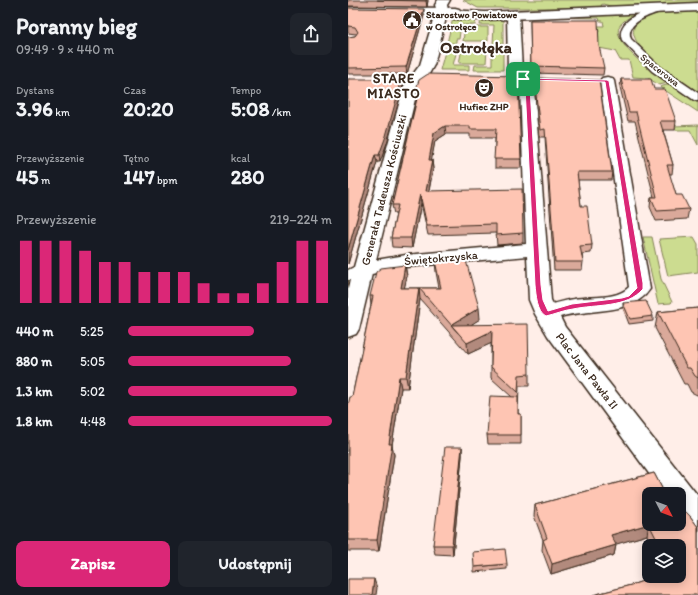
<!DOCTYPE html>
<html lang="pl">
<head>
<meta charset="utf-8">
<style>
  :root { --surface:#171b24; --page:#20242c; --text:#f1f3f6; --muted:#9ea1a6; --accent:#db2777 }
  body { margin:0; font-family:Itim,sans-serif; background:var(--page); color:var(--text); height:100vh; display:flex; flex-direction:column; font-size:15px; white-space:nowrap }
  * { box-sizing:border-box; margin:0 }
  p { font-size:13px; color:var(--muted) }
  .icon { flex:none; width:22px; height:22px; fill:none; stroke:currentColor; stroke-width:2; stroke-linecap:round; stroke-linejoin:round }
  .map { position:relative; flex:1; overflow:hidden }
  .drawer { display:flex; flex-direction:column; background:var(--surface); width:348px }
  .drawer>* { flex:none }
  .needle { width:26px; rotate:132deg }
  .buttons { position:absolute; left:294px; top:487px; display:grid; gap:8px }
  .buttons a { display:grid; place-items:center; width:44px; height:44px; border-radius:8px; background:var(--surface); box-shadow:0 2px 10px #0003; font-size:20px }
  .pin { position:absolute; display:grid; place-items:center; width:34px; height:34px; color:#fff; margin:-17px; border-radius:8px; box-shadow:0 2px 6px #0006 }
  .round { display:grid; place-items:center; flex:none; width:42px; height:42px; border-radius:8px; background:var(--page) }
  .head { display:flex; align-items:center; justify-content:space-between; height:68px; padding:0 16px }
  h1 { font-size:22px; font-weight:700; line-height:30px }
  .figures { display:grid; grid-template-columns:repeat(3,1fr); gap:6px; height:68px; padding:4px 16px }
  .figures div { display:grid; align-content:center }
  .figures b { font-size:20px; font-weight:700 }
  .figures small { font-size:11px; font-weight:400 }
  .figures p { font-size:11px }
  .chart { height:112px; padding:8px 16px }
  .chart p { display:flex; justify-content:space-between }
  .chart svg { width:100%; height:72px; margin-top:4px; stroke:var(--accent); stroke-width:6 }
  .cta { display:flex; gap:8px; margin-top:auto; padding:8px 16px }
  .cta a { flex:1; height:46px; border-radius:8px; background:var(--accent); color:#fff; font-size:16px; font-weight:700; line-height:46px; text-align:center }
  .cta a+a { background:var(--page); color:var(--text) }
  ul { padding:0 16px; list-style:none; font-size:13px }
  li { display:grid; grid-template-columns:64px 48px 1fr; align-items:center; height:30px }
  li i { height:10px; border-radius:5px; background:var(--accent) }
  main { display:flex; flex:1; min-height:0 }
  .map>svg:first-child { display:block }
</style>
</head>
<body>
<main>
<section class="drawer">
<div class="head"><div><h1>Poranny bieg</h1><p>09:49 · 9 × 440 m</p></div><a class="round"><svg class="icon" aria-label="share" viewBox="0 0 24 24"><path d="M12 15V3M7 8l5-5 5 5M5 13v7h14v-7"/></svg></a></div>
<div class="figures">
<div><p>Dystans</p><b>3.96<small> km</small></b></div>
<div><p>Czas</p><b>20:20</b></div>
<div><p>Tempo</p><b>5:08<small> /km</small></b></div>
</div>
<div class="figures">
<div><p>Przewyższenie</p><b>45<small> m</small></b></div>
<div><p>Tętno</p><b>147<small> bpm</small></b></div>
<div><p>kcal</p><b>280</b></div>
</div>
<div class="chart"><p><span>Przewyższenie</span>219–224 m</p>
<svg viewBox="0 0 160 44" preserveAspectRatio="none"><path d="M5 44V6M15 44V6M25 44V6M35 44V12M45 44V19M55 44V19M65 44V25M75 44V25M85 44V25M95 44V32M105 44V38M115 44V38M125 44V32M135 44V19M145 44V6M155 44V6"/></svg>
</div>
<ul>
<li><b>440 m</b>5:25<i style="width:62%"></i></li>
<li><b>880 m</b>5:05<i style="width:80%"></i></li>
<li><b>1.3 km</b>5:02<i style="width:83%"></i></li>
<li><b>1.8 km</b>4:48<i style="width:100%"></i></li>
</ul>
<div class="cta"><a>Zapisz</a><a>Udostępnij</a></div>
</section>
<div class="map">
<svg width="350" height="595" viewBox="0 0 350 595">
  <rect width="100%" height="100%" fill="#ffeee8"/>
  <filter id="ink" filterUnits="userSpaceOnUse"><feTurbulence type="fractalNoise" baseFrequency=".025" numOctaves="2"/><feDisplacementMap in="SourceGraphic" scale="8" xChannelSelector="R" yChannelSelector="G"/><feConvolveMatrix kernelMatrix="1 2 1 2 8 2 1 2 1" color-interpolation-filters="sRGB"/></filter>
  <g filter="url(#ink)">
    <!-- green -->
    <g fill="#ccdc90" stroke="#848357">
      <polygon points="115,0 350,0 350,4 266,7 255,4 253,5 255,8 130,8"/>
      <path d="M 350,10 L 350,92 C 327,76 240,25 316,12 C 327,11 339,11 350,10 Z"/>
      <path d="M 293,12 C 265,23 264,33 284,54 C 295,65 307,74 320,83 L 311,85 L 300,78 L 285,77 L 281,60 L 272,60 L 267,51 L 251,48 L 248,33 L 251,32 L 250,26 L 256,26 L 255,21 L 252,21 L 251,18 L 197,17 Z"/>
      <polygon points="105,18 128,19 127,25 113,25 111,39 108,39 108,43 99,43"/>
      <polygon points="133,19 155,19 155,44 145,44 146,25 132,25"/>
      <polygon points="117,27 140,27 140,41 115,41"/>
      <polygon points="144,46 155,46 155,70 126,70 127,65 144,65"/>
      <polygon points="98,48 107,48 106,50 109,50 105,65 121,65 121,70 92,70"/>
      <polygon points="114,49 139,49 138,63 111,63"/>
      <polygon points="322,84 350,103 350,112 312,87"/>
      <polygon points="350,125 350,145 342,130 327,130 326,126"/>
      <polygon points="295,237 304,237 313,279 324,302 323,303 310,304"/>
      <polygon points="346,237 350,244 350,272 320,276 311,239"/>
    </g>
    <g fill="none" stroke-linecap="round" stroke-linejoin="round">
      <defs>
        <path id="pedestrian" d="M 311,6 L 315,9 L 314,11 C 303,15 276,22 283,39 L 312,67 L 350,93 L 350,101 L 346,100 L 304,71 L 274,40 C 267,20 297,10 311,6 Z"/>
        <path id="minor" d="M 0,7 L 107,8 L 111,9 L 113,11 L 111,13 L 99,14 L 86,65 L 81,74 L 70,87 L 28,260 L 58,255 L 178,244 L 172,87 L 160,70 L 159,14 L 161,12 L 169,12 L 171,14 L 174,70 L 186,87 L 203,300 L 205,304 C 212,302 219,300 226,299 C 244,296 268,300 281,287 L 252,81 L 254,78 L 259,77 L 264,78 L 266,81 L 302,289 C 285,316 239,308 212,317 L 217,327 L 350,496 L 350,530 C 330,523 331,513 331,494 L 316,494 L 200,336 L 187,314 L 181,300 L 179,256 L 58,267 L 36,271 L 24,274 L 11,329 L 8,334 L 0,337 L 0,289 L 2,280 L 0,280 L 0,270 L 6,267 L 56,86 L 72,65 L 87,14 L 0,13 Z"/>
        <polygon id="tertiary" points="90,0 102,0 99,5 100,10 137,12 350,3 350,11 137,20 107,19 90,15 87,5"/>
      </defs>
      <!-- pedestrian casing -->
      <use href="#pedestrian" stroke="#3b2a1e" stroke-width="3"/>
      <!-- minor casing -->
      <use href="#minor" stroke="#3b2a1e" stroke-width="3"/>
      <!-- tertiary casing -->
      <use href="#tertiary" stroke="#3b2a1e" stroke-width="3"/>
      <!-- pedestrian -->
      <use href="#pedestrian" fill="#fff" fill-rule="evenodd"/>
      <!-- minor -->
      <use href="#minor" fill="#fff" fill-rule="evenodd"/>
      <!-- tertiary -->
      <use href="#tertiary" fill="#fff" fill-rule="evenodd"/>
    </g>
    <!-- wall -->
    <g fill="#daa99a" stroke="#3b2a1e">
      <polygon points="0,0 80,0 79,7 0,6"/>
      <polygon points="0,8 76,15 59,74 0,74 0,37 7,36 9,34 8,34 0,33"/>
      <polygon points="182,20 256,68 255,75 183,73"/>
      <polygon points="168,76 173,168 147,168 147,138 122,138 122,134 98,134 87,141 83,160 84,160 85,169 81,191 175,233 175,243 149,245 148,233 80,235 73,203 64,248 44,247 43,238 48,214 46,214 44,205 69,97 68,89"/>
      <polygon points="186,78 264,172 263,180 230,180 233,206 244,245 243,253 234,254 235,262 234,270 206,270 197,137 191,137 186,85"/>
      <polygon points="0,79 55,86 39,143 32,162 29,162 0,264"/>
      <polygon points="273,79 306,89 328,121 327,130 315,130 325,165 324,174 321,174 328,195 341,209 339,219 308,221 302,207 303,197 306,197 287,121 280,121 272,87"/>
      <polygon points="87,261 132,319 123,324 181,374 181,386 171,386 170,414 173,414 173,444 140,444 139,435 164,397 143,378 143,343 120,354 72,299 60,388 53,388 44,445 46,455 31,551 0,551 0,405 4,397 23,305 22,296 57,265 59,276 56,288 91,288 88,272"/>
      <polygon points="275,303 305,316 305,321 281,324 275,308"/>
      <polygon points="350,308 350,395 349,395 343,392 339,384 336,384 307,328 310,312"/>
      <polygon points="114,447 114,456 105,555 87,554 85,545"/>
      <polygon points="306,473 317,494 301,494 301,524 331,524 331,512 336,510 342,516 350,527 350,595 245,595 283,585 310,576 331,576 331,546 304,546 299,535 267,544 268,545 266,555 203,574 194,550 195,540 186,516 187,505"/>
      <polygon points="159,564 159,569 126,572 126,567"/>
    </g>
    <!-- shaded-wall -->
    <g fill="#b28a7d" stroke="#3b2a1e">
      <polygon points="78,0 80,0 79,7 78,1"/>
      <polygon points="76,9 76,15 59,74 58,67"/>
      <polygon points="54,79 55,86 39,143 32,162 31,155"/>
      <polygon points="97,126 98,134 87,141 82,169 81,160 86,133"/>
      <polygon points="27,155 29,162 0,264 0,250"/>
      <polygon points="84,160 85,169 79,200 78,191"/>
      <polygon points="72,194 73,203 64,248 63,238"/>
      <polygon points="57,265 59,276 54,299 53,288"/>
      <polygon points="71,288 72,299 60,388 58,377"/>
      <polygon points="131,308 132,319 110,333 103,325"/>
      <polygon points="144,331 144,343 120,354 119,343"/>
      <polygon points="51,377 53,388 44,445 46,455 31,551 29,540 41,444"/>
      <polygon points="114,447 114,456 105,555 104,545"/>
      <polygon points="301,524 299,535 262,546 263,535"/>
      <polygon points="268,545 266,555 203,574 204,564"/>
      <polygon points="26,579 29,588 28,595 24,595"/>
    </g>
    <!-- building -->
    <g fill="#fec5b3" stroke="#3b2a1e">
      <polygon points="29,0 78,0 78,1"/>
      <polygon points="0,8 76,9 58,67 0,68 0,37 7,36 10,32 7,27 0,26"/>
      <polygon points="182,20 250,20 251,46 256,68 183,66"/>
      <polygon points="80,74 168,76 170,79 173,159 146,159 148,129 122,129 122,126 97,126 86,133 81,160 84,160 78,191 174,189 175,233 148,235 148,224 79,226 72,194 63,238 43,238 50,205 44,205 71,90 68,89 71,80"/>
      <polygon points="186,78 251,80 264,172 229,172 233,206 239,206 244,245 232,246 235,262 207,262 197,129 192,130"/>
      <polygon points="0,79 54,79 38,136 31,155 27,155 0,250"/>
      <polygon points="273,79 303,79 306,89 317,89 328,121 312,121 325,165 319,165 328,195 334,195 341,209 309,211 303,197 309,197 288,112 281,112"/>
      <polygon points="117,257 131,308 103,325 180,324 181,374 171,375 170,392 143,367 144,331 119,343 71,288 58,377 51,377 41,444 44,444 29,540 0,540 0,405 2,397 4,397 25,296 22,296 28,272 33,268 57,265 53,288 93,288 87,261"/>
      <polygon points="298,301 305,316 282,319 275,303"/>
      <polygon points="350,308 350,378 347,376 342,368 339,368 310,312"/>
      <polygon points="142,396 170,397 170,414 173,414 173,435 139,435"/>
      <polygon points="97,447 114,447 104,545 85,545"/>
      <polygon points="306,473 317,494 301,494 301,524 331,524 331,512 336,510 342,516 350,527 350,595 245,595 283,585 310,576 331,576 331,546 312,546 301,524 263,535 268,545 204,564 195,540 199,538 187,505"/>
      <polygon points="157,549 159,564 126,567 125,552"/>
      <polygon points="0,579 26,579 24,595 0,595"/>
    </g>
  </g>
  <!-- route -->
  <path fill="#db2777" stroke="#fff" fill-rule="evenodd" d="M 173,78 L 259,80 L 261,81 L 295,283 L 295,289 C 279,308 248,304 225,309 C 216,310 207,314 198,316 C 189,312 188,294 187,285 L 177,87 ZM 178,80 L 257,82 L 288,283 L 289,288 L 281,296 L 274,298 L 224,304 L 200,311 L 195,300 L 193,285 L 182,87 Z"/>
  <!-- icons -->
  <defs>
    <symbol id="civic-disc" viewBox="-11 -11 22 22"><circle r="9.5" fill="#3b2a1e" stroke="#fff"/><path d="M-.6-6.5H3V-4.5H.6V-3L4-1V1h2V6H-6V1h2V-1L-.6-3ZM-1.2 2.5V6h2.4V2.5Z" fill="#fff"/></symbol>
    <symbol id="theatre-disc" viewBox="-11 -11 22 22"><circle r="9.5" fill="#3b2a1e" stroke="#fff"/><path d="M-5-5.5Q0-4 5-5.5V0Q5 5 0 6Q-5 5-5 0ZM-3.3-2.5H-1v1.5H-3.3ZM1-2.5H3.3v1.5H1ZM-2.8 1Q0 5.5 2.8 1Z" fill="#fff"/></symbol>
  </defs>
  <g fill-rule="evenodd">
    <use href="#civic-disc" x="53" y="9" width="22" height="22"/>
    <use href="#theatre-disc" x="125" y="77" width="22" height="22"/>
  </g>
  <g text-anchor="middle" dominant-baseline="central" stroke-width="4" stroke-linejoin="round" paint-order="stroke">
    <!-- far-poi labels -->
    <g font-size="10" font-weight="bold" fill="#3b2a1e" stroke="#fff" text-anchor="start">
      <text x="78" y="14">Starostwo Powiatowe<tspan x="78" dy="12">w Ostrołęce</tspan></text>
      <text x="136" y="106" text-anchor="middle">Hufiec ZHP</text>
    </g>
    <!-- far-street labels -->
    <g font-size="10" fill="#3b2a1e" stroke="#fff">
      <text transform="translate(312 70) rotate(38)">Spacerowa</text>
    </g>
    <!-- street labels -->
    <g font-size="12" fill="#3b2a1e" stroke="#fff">
      <text transform="translate(36 190) rotate(-76)">Generała Tadeusza Kościuszki</text>
      <text transform="translate(93 258) rotate(-5)">Świętokrzyska</text>
      <text transform="translate(239 371) rotate(52)">Plac Jana Pawła II</text>
    </g>
    <!-- far-district labels -->
    <g font-size="13" font-weight="bold" letter-spacing="1" fill="#3b2a1e" stroke="#fff">
      <text x="46" y="78">STARE<tspan x="46" dy="15">MIASTO</tspan></text>
    </g>
    <!-- far-town labels -->
    <g font-size="17" font-weight="bold" fill="#3b2a1e" stroke="#fff">
      <text x="128" y="47">Ostrołęka</text>
    </g>
  </g>
</svg>
<div class="buttons">
<a><svg class="needle" viewBox="-14 -14 28 28"><path d="M0-13l5 13h-10z" fill="#e53935"/><path d="M0 13l5-13h-10z" fill="#9ea1a6"/></svg></a>
<a><svg class="icon" aria-label="layers" viewBox="0 0 24 24"><path d="M12 4l9 5-9 5-9-5zM3 14l9 5 9-5"/></svg></a>
</div>
<div class="pin" style="left:175px;top:79px;background:#1e9e55"><svg class="icon" aria-label="arrive" viewBox="0 0 24 24"><path d="M6 21V4h12l-3 4 3 4H6"/></svg></div>
</div>
</main>
</body>
</html>
